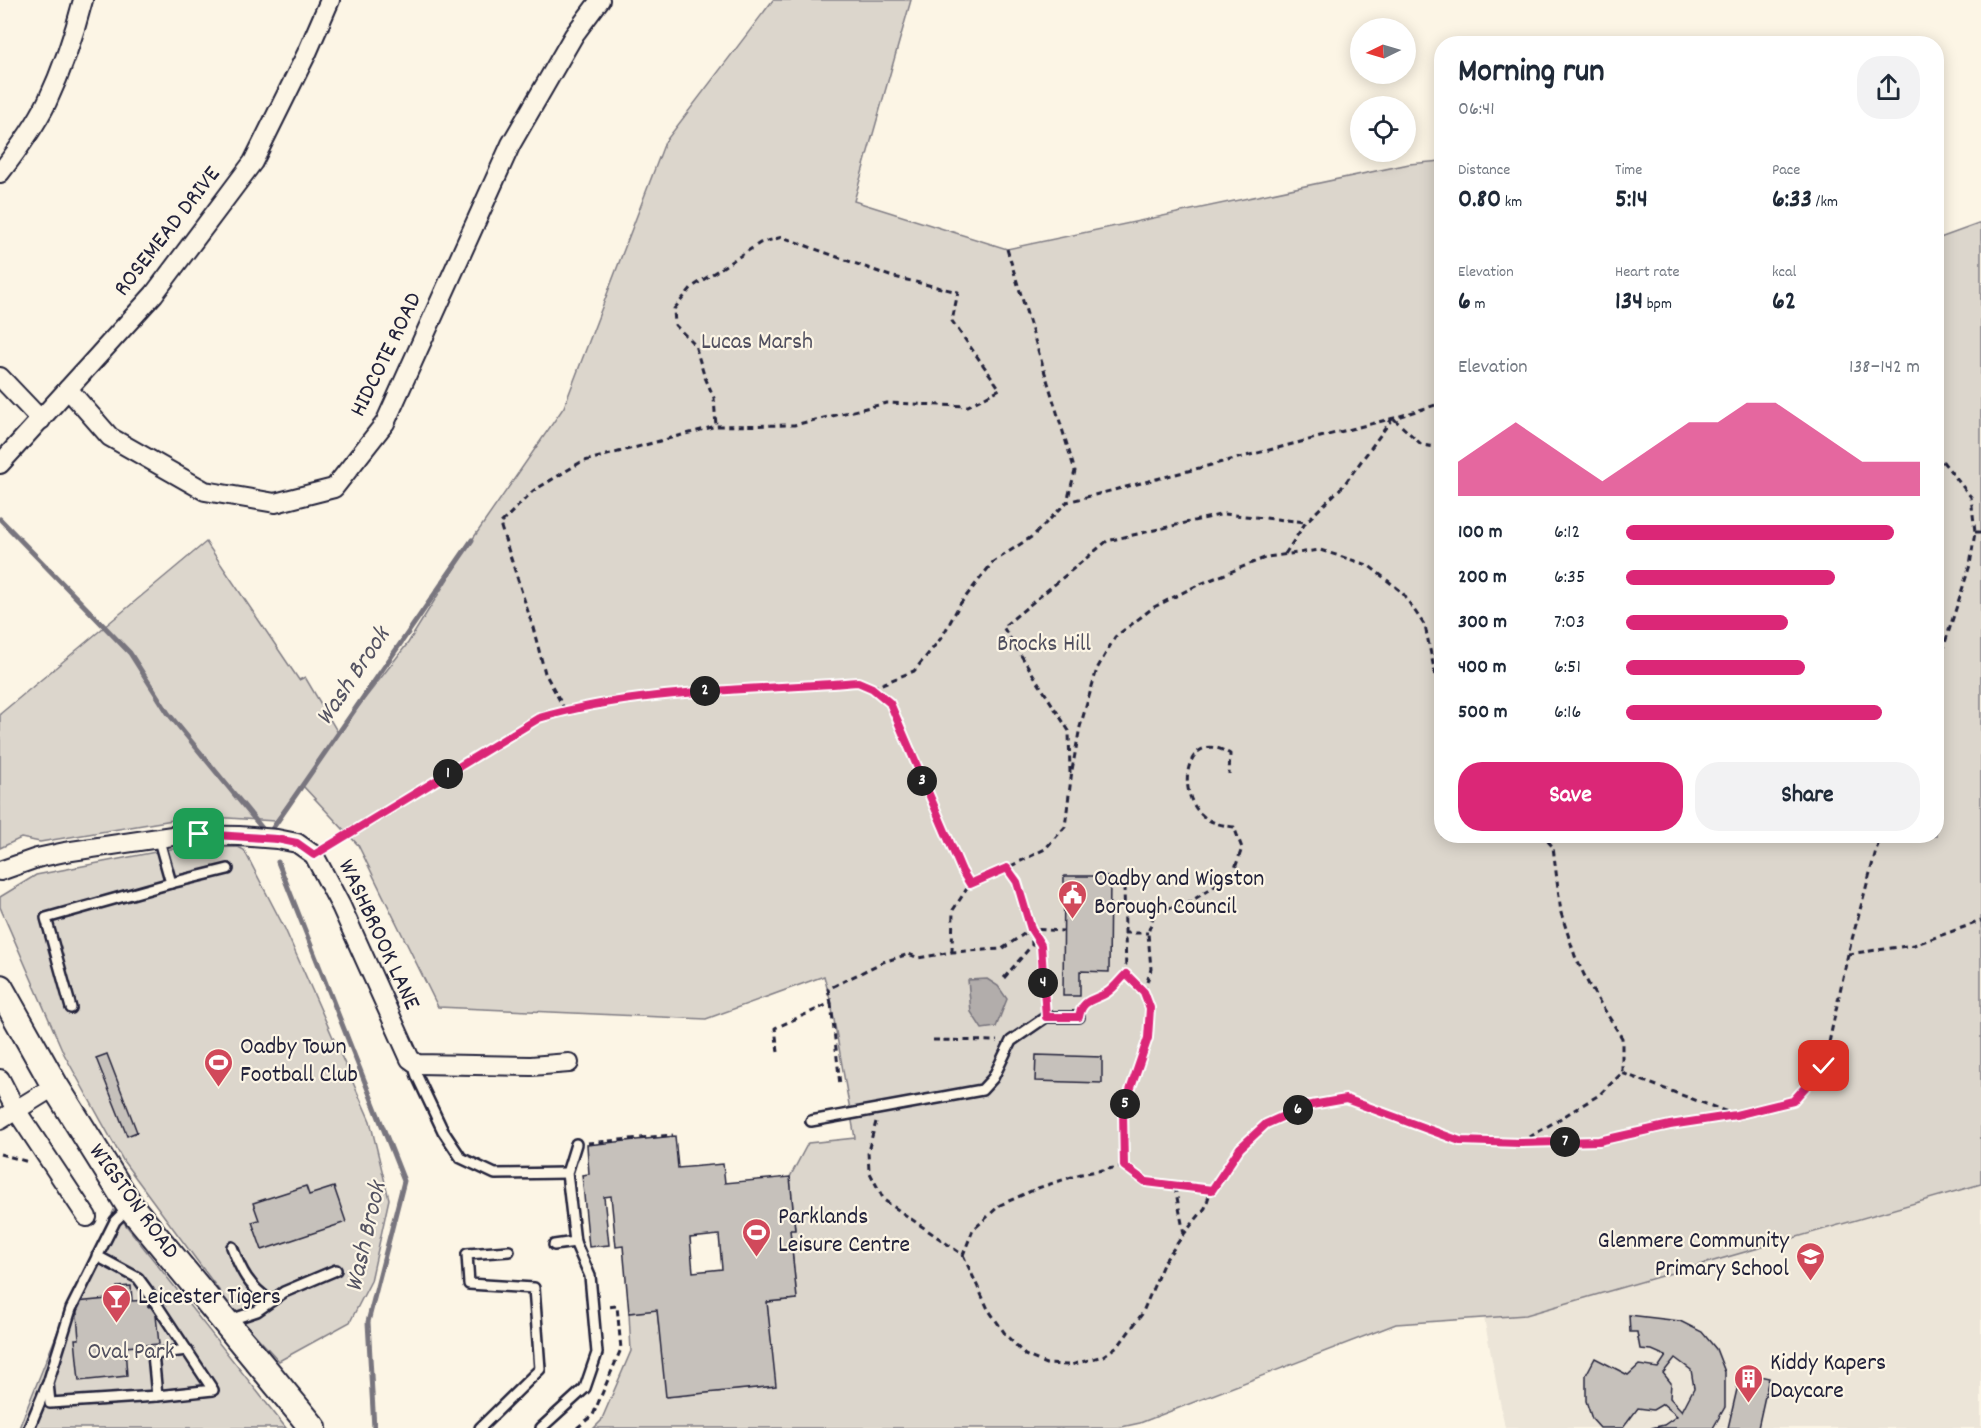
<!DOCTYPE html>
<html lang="en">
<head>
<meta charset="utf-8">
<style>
  :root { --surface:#fff; --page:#f2f2f3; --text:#1f2937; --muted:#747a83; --accent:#db2777 }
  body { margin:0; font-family:Dekko,sans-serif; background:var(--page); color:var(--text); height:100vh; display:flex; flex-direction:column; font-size:22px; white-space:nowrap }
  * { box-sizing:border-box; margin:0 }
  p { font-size:20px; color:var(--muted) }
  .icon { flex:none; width:33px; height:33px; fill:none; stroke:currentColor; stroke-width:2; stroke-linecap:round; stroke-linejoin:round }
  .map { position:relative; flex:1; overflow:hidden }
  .side { position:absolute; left:1434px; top:36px; width:510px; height:807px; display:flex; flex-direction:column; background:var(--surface); border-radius:24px; box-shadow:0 3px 15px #0003 }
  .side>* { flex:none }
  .needle { width:39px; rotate:265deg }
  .tools { position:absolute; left:1350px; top:18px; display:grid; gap:12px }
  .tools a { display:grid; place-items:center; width:66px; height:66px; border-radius:50%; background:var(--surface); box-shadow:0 3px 15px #0003; font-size:30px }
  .pin { position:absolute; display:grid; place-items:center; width:51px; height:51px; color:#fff; margin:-26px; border-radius:12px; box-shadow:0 3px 9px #0006 }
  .km { position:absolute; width:30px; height:30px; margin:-15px; border-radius:50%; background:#222; color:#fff; font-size:16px; line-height:30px; text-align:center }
  .round { display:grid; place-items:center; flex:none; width:63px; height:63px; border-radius:24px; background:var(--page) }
  .summary { display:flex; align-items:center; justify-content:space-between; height:102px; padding:0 24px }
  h1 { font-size:33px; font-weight:700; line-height:45px }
  .stats { display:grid; grid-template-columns:repeat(3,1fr); gap:9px; height:102px; padding:6px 24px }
  .stats div { display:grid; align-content:center }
  .stats b { font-size:26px; font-weight:700 }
  .stats small { font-size:16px; font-weight:400 }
  .stats p { font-size:16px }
  .chart { height:168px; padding:12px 24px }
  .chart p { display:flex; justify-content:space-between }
  .chart svg { width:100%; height:108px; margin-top:6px; fill:var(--accent); opacity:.7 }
  .cta { display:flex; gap:12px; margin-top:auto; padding:12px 24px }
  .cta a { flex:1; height:69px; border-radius:24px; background:var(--accent); color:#fff; font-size:24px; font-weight:700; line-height:69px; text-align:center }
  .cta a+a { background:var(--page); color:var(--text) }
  ul { padding:0 24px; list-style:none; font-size:20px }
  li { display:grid; grid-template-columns:96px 72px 1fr; align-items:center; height:45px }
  li i { height:15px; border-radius:8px; background:var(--accent) }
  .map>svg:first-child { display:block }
</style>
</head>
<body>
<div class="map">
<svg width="1981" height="1428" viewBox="0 0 1981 1428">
  <rect width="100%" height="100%" fill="#fcf5e5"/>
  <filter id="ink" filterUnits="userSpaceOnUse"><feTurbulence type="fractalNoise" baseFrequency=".0167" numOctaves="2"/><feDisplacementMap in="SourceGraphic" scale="12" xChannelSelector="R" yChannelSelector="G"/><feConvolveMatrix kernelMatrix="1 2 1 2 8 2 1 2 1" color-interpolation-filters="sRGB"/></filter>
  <g filter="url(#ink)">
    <!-- built -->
    <polygon fill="#ece5d8" points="1981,1184 1981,1428 1505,1428 1484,1318 1526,1315"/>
    <!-- green -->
    <g fill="#dcd6cc" stroke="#7f7c84" stroke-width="1.5">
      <polygon points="773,0 911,0 854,201 1007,249 1409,164 1441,161 1442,836 1936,836 1937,239 1981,223 1981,1184 1526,1315 1396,1324 1140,1423 1117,1428 594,1428 601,1421 631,1351 629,1313 657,1310 667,1397 775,1386 767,1302 797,1299 790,1230 795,1229 790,1177 808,1143 855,1138 831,1003 824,976 706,1019 438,1007 358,845 302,785 275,821 197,816 40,842 21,838 0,848 0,714 206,542 299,680 305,677 338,733 408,643 472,540 564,407 665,142"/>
      <polygon points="238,847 244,850 285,929 370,1121 389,1199 371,1281 350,1322 279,1361 238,1316 124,1162 64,1054 0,907 0,897 36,875 171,849"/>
      <polygon points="114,1210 286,1428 19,1428 66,1311"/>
    </g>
    <!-- water -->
    <polygon fill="#b2adab" stroke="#78757e" stroke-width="1.5" points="987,979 998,986 1007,999 996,1027 982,1029 971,1012 968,980"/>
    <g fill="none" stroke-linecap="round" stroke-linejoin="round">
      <!-- stream -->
      <g stroke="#78757e" stroke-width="5">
        <polyline points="0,519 130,653 168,713 266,833"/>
        <polyline points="268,835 472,540"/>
        <polyline points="278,862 404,1181 368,1322 374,1428"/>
      </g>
    </g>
    <!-- building -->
    <g fill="#c6c1bb" stroke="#22223b" stroke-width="1.5" fill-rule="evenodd">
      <polygon points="1064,876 1110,876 1109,972 1080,971 1080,996 1063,996"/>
      <polygon points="107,1054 137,1132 127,1136 96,1058"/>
      <polygon points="1036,1055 1102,1057 1102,1083 1035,1081"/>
      <path d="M 675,1136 L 678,1168 L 723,1164 L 725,1183 L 790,1177 L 795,1230 L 790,1230 L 797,1299 L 767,1302 L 776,1386 L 666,1397 L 657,1310 L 629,1313 L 623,1246 L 616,1247 L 611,1196 L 604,1197 L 609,1245 L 589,1247 L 582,1175 L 589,1174 L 587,1145 ZM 719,1235 L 722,1269 L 693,1272 L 690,1238 Z"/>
      <polygon points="306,1186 309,1195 334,1187 346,1222 262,1250 252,1222 259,1220 253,1203"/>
      <polygon points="131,1286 132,1301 147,1300 148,1307 155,1306 159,1344 125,1347 127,1376 79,1381 75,1339 79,1339 76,1302 118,1298 117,1287"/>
      <path d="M 1629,1315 L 1680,1321 L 1702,1332 L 1716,1349 L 1725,1372 L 1725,1407 L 1713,1428 L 1651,1428 L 1664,1425 L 1677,1416 L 1663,1404 L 1653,1410 L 1638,1408 L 1623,1428 L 1600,1428 L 1592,1419 L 1586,1401 L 1586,1375 L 1595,1358 L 1628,1375 L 1639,1365 L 1658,1368 L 1666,1356 L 1652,1350 L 1640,1349 L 1637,1332 L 1630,1332 ZM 1675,1358 L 1691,1370 L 1694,1388 L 1682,1411 L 1670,1398 L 1671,1383 L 1663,1373 Z"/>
      <polygon points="1741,1372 1769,1378 1758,1428 1728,1428"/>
    </g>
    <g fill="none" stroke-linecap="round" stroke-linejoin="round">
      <defs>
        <g id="lane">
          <polyline points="171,883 228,869"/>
          <polyline points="71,1008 46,918 171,883 158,837"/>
          <polyline points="417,1064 415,1070 417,1076 443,1131 461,1158 495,1174 567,1173"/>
          <polyline points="811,1121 982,1090 993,1078 1011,1041 1046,1017 1079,1017"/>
          <polyline points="554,1245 575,1242 567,1173 576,1144"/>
          <path d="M 232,1247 C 241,1271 249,1287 271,1301"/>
          <polyline points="97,1256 138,1278 149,1293 213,1390 157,1396 50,1403 48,1383 71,1309 115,1221 128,1208"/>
          <polyline points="227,1321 257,1311 284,1292 336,1270"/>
          <polyline points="157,1396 153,1354 187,1350"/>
          <polyline points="29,1428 47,1385"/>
          <polyline points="480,1428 540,1369 534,1288 469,1284 467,1254 509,1251"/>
          <polyline points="541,1428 585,1388 597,1353 590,1276 575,1242"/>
        </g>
        <g id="street">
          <path d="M 0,173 C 17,151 35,127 47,102 C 62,70 74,35 83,0"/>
          <polyline points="0,377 41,420"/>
          <polyline points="68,389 110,437 205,491 275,503 334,488 385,423 511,144 574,35 600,0"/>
          <polyline points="0,464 154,294 253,162 307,53 330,0"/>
          <polyline points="0,871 37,858 65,852 179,835 239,836 277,839 297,843 314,855 341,906 410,1059 417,1064 531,1066 569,1063"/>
          <polyline points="0,1079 16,1110 87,1217"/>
          <polyline points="0,1120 55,1086"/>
        </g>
        <polyline id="secondary" points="0,988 55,1086 130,1206 313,1428"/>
      </defs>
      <!-- lane casing -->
      <use href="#lane" stroke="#22223b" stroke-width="14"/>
      <!-- street casing -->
      <use href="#street" stroke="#22223b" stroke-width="22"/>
      <!-- secondary casing -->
      <use href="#secondary" stroke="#22223b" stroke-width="30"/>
      <!-- path -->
      <g stroke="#22223b" stroke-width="3" stroke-dasharray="6 4.5" stroke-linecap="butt">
        <polyline points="1007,249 1075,471 1067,502"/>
        <polyline points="1394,419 1422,445 1442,448"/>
        <polyline points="1936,453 1971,497 1975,532 1970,565 1944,646 1936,675"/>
        <polyline points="1975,532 1981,532"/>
        <polyline points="1285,554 1306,522 1343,486 1392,419"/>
        <polyline points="1936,644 1944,646"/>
        <polyline points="872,688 914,671 942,637 960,604 993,562 1033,536 1067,502 1394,418 1442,403"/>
        <polyline points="565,710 545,673 532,624 500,524 533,491 581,462 716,426 794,425 887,403 968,406 1000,389 952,321 958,292 890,276 782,237 760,243 692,287 674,309 675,325 695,345 704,375 714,398 716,426"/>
        <polyline points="1070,773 1069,731 1003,627 1107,541 1224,514 1306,522"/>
        <polyline points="328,847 539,718 578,706 706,691 858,682 872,688 890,703 962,871 970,884 1007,868 1045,849 1065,827 1072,770 1080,727 1097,669 1115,637 1154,607 1198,585 1267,557 1320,550 1368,565 1402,592 1425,626 1442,706"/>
        <polyline points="1124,886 1126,974"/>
        <polyline points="1032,931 1041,945 1045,1005"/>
        <polyline points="1124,933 1148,933"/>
        <polyline points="952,952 953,910 970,884"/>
        <polyline points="1848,954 1914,945 1981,921"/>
        <path d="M 1004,978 L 1032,945 C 1030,918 1023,889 1007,868"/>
        <path d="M 1144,992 L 1151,969 L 1148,933 L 1155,911 L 1187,904 L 1233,874 L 1242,848 L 1234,827 C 1221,825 1209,823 1200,813 C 1175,788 1188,727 1230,754 L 1229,774"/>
        <polyline points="831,1003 840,1085"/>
        <polyline points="1083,1006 1094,998 1107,993 1126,974 1144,992 1150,1008 1148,1038 1123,1111 1124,1166"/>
        <polyline points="933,1040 997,1041"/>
        <polyline points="778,1052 775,1028 831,1003 828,989 883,962 909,954 918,958 952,952 1002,949 1031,929 1063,931"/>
        <polyline points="1622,1073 1733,1114"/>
        <polyline points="876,1122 868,1151 869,1171 884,1200 963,1255 973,1230 1000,1205 1038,1188 1081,1174 1124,1166 1146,1182 1212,1190 1240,1148 1266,1124 1306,1106 1346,1099 1460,1141 1520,1143 1599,1095 1622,1073 1622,1038 1589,985 1575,956 1561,913 1553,847 1543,836"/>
        <polyline points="588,1143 673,1135"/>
        <polyline points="1522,1143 1599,1141 1670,1125 1736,1115 1793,1101 1824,1066 1848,954 1880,836"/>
        <polyline points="0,1154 29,1162"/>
        <polyline points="1175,1187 1184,1234"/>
        <polyline points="963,1255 988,1309 1006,1335 1025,1355 1046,1364 1071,1365 1103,1356 1119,1345 1142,1314 1164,1262 1184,1234 1205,1208 1211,1190"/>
        <polyline points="577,1428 593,1415 621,1349 617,1306 607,1307"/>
      </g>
      <!-- lane -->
      <use href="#lane" stroke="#fcf5e5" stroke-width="9"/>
      <!-- street -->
      <use href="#street" stroke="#fcf5e5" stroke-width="18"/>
      <!-- secondary -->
      <use href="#secondary" stroke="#fcf5e5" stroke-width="26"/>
    </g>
  </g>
  <g fill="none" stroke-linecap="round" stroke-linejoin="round" filter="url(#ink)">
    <defs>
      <path id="route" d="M 199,834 L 277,839 L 297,843 L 314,855 L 539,718 C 642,688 752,691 858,682 L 872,688 L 890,703 L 962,871 L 970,884 L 1007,868 L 1017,882 L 1031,929 L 1041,945 L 1046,1017 L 1079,1017 C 1082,998 1095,1001 1108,992 C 1114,988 1120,980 1126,974 L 1144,992 L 1150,1008 L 1148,1038 L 1123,1111 L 1124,1166 L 1146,1182 L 1212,1190 L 1240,1148 L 1266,1124 L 1306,1106 L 1346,1099 L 1460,1141 L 1520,1143 L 1599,1141 L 1670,1125 L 1736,1115 L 1793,1101 L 1824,1066"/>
    </defs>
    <!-- route casing -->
    <use href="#route" stroke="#fff" stroke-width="12"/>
    <!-- route -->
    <use href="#route" stroke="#db2777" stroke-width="8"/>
  </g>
  <!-- icons -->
  <defs>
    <symbol id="civic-pin" viewBox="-11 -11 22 30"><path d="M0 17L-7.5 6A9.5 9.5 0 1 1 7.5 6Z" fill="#d1495b" stroke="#fcf5e5"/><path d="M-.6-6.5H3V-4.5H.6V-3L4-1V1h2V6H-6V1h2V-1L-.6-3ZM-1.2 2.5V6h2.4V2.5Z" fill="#fff"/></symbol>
    <symbol id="stadium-pin" viewBox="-11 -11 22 30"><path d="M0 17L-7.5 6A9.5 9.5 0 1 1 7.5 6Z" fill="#d1495b" stroke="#fcf5e5"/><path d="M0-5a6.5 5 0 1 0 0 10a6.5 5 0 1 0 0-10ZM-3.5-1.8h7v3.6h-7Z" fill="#fff"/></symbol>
    <symbol id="school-pin" viewBox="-11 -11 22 30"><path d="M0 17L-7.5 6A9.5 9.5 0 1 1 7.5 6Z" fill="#d1495b" stroke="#fcf5e5"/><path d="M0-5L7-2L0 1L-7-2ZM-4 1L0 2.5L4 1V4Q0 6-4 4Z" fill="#fff"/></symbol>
    <symbol id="bar-pin" viewBox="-11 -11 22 30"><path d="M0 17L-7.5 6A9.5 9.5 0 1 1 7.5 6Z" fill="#d1495b" stroke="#fcf5e5"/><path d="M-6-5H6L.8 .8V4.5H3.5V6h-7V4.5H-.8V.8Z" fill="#fff"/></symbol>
    <symbol id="building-pin" viewBox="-11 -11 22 30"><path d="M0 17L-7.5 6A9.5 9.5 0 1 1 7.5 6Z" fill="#d1495b" stroke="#fcf5e5"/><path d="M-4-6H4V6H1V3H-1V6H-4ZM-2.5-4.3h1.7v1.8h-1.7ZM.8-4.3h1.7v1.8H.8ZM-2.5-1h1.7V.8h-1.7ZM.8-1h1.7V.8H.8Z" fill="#fff"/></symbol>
  </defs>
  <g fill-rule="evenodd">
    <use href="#civic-pin" x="1056" y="878" width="33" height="45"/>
    <use href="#stadium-pin" x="202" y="1046" width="33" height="45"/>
    <use href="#stadium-pin" x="740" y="1216" width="33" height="45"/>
    <use href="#school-pin" x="1794" y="1240" width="33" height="45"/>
    <use href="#bar-pin" x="100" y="1282" width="33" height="45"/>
    <use href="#building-pin" x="1732" y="1362" width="33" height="45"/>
  </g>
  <g text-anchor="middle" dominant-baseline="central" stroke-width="4.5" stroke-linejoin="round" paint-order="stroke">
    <!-- street labels -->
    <g font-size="24" fill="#22223b" stroke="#fcf5e5">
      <text transform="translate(168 232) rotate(-52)">ROSEMEAD DRIVE</text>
      <text transform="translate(387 355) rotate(-64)">HIDCOTE ROAD</text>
      <text transform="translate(378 935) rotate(65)">WASHBROOK LANE</text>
      <text transform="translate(133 1202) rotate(54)">WIGSTON ROAD</text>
    </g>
    <!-- park labels -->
    <g font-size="24" fill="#504f5f" stroke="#fcf5e5">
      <text x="757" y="343">Lucas Marsh</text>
      <text x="1044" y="645">Brocks Hill</text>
      <text x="131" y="1353">Oval Park</text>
    </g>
    <!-- poi labels -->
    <g font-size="24" fill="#22223b" stroke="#fcf5e5" text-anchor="start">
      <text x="1094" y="880">Oadby and Wigston<tspan x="1094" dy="28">Borough Council</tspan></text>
      <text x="240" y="1048">Oadby Town<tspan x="240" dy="28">Football Club</tspan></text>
      <text x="778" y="1218">Parklands<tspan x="778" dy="28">Leisure Centre</tspan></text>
      <text x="1789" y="1242" text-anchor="end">Glenmere Community<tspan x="1789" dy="28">Primary School</tspan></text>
      <text x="138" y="1298">Leicester Tigers</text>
      <text x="1770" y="1364">Kiddy Kapers<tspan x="1770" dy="28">Daycare</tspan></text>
    </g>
    <!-- water labels -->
    <g font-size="26" font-style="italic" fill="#545362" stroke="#fcf5e5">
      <text transform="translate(354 677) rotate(-56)">Wash Brook</text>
      <text transform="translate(367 1237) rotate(-77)">Wash Brook</text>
    </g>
  </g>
</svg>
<div class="tools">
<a><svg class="needle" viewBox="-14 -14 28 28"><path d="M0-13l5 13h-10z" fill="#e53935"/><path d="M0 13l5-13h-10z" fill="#747a83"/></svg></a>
<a><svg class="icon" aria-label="locate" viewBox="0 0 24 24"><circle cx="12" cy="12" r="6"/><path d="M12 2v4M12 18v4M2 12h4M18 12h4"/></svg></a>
</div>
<div class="pin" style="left:199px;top:834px;background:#1e9e55"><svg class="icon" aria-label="arrive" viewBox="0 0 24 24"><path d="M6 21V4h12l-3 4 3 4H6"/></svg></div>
<div class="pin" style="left:1824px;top:1066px;background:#d93025"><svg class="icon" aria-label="check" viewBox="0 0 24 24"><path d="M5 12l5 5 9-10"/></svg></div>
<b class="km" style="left:448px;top:774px">1</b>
<b class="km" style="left:705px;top:691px">2</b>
<b class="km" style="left:922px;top:781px">3</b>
<b class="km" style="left:1043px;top:983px">4</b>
<b class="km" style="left:1125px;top:1104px">5</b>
<b class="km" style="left:1298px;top:1110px">6</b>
<b class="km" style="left:1565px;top:1142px">7</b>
<section class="side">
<div class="summary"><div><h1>Morning run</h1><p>06:41</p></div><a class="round"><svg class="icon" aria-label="share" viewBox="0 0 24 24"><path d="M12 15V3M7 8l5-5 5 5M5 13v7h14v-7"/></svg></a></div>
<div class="stats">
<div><p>Distance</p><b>0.80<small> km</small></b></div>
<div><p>Time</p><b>5:14</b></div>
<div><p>Pace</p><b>6:33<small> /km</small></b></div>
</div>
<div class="stats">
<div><p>Elevation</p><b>6<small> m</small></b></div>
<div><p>Heart rate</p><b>134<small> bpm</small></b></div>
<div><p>kcal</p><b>62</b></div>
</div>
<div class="chart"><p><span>Elevation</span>138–142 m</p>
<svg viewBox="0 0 160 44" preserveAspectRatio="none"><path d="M0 44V30L10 22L20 14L30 22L40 30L50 38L60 30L70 22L80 14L90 14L100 6L110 6L120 14L130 22L140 30L150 30L160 30V44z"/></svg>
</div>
<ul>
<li><b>100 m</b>6:12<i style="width:91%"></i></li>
<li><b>200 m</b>6:35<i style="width:71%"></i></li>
<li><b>300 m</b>7:03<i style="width:55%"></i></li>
<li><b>400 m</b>6:51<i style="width:61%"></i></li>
<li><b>500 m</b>6:16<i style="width:87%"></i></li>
</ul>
<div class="cta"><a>Save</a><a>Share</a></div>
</section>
</div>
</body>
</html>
